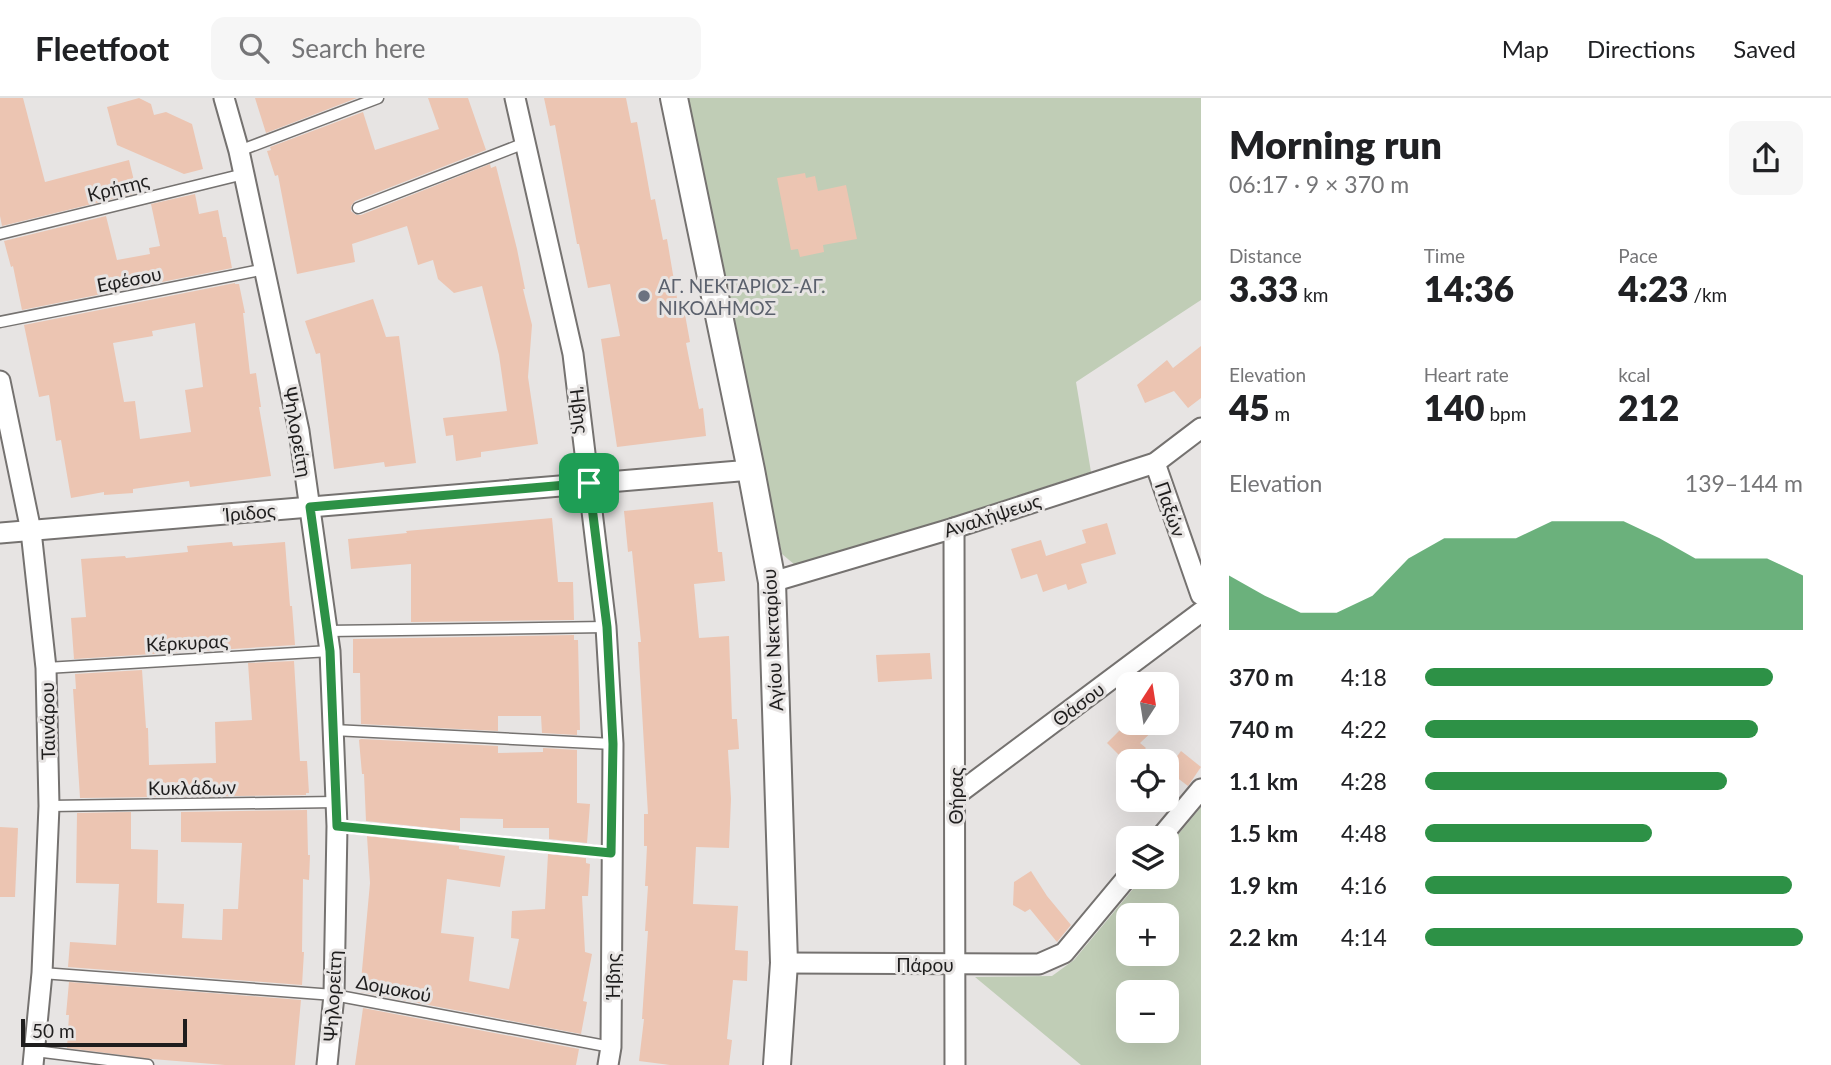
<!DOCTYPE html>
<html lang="en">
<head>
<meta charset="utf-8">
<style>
  :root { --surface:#fff; --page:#f6f6f6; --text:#202124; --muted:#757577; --line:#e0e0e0; --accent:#2d9146 }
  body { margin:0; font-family:Lato,sans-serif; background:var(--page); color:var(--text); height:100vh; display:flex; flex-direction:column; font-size:26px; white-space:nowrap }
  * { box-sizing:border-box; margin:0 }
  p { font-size:23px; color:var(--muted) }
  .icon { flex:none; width:38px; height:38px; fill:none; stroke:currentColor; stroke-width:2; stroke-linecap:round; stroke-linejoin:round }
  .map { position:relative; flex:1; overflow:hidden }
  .details { display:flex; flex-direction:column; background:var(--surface); width:630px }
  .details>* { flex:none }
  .needle { width:46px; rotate:12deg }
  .tools { position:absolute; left:1116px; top:574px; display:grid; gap:14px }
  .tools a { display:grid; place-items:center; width:63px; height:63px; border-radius:14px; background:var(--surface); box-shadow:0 7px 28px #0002; font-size:35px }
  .scale { position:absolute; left:21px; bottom:18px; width:166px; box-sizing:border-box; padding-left:7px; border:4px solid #1f1e1e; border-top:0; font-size:19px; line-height:24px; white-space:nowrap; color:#1f1e1e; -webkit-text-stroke:5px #e7e4e3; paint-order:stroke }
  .pin { position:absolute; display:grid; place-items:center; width:60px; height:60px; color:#fff; margin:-30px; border-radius:14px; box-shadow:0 4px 10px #0006 }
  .round { display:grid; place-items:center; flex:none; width:74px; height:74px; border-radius:14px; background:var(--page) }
  .headline { display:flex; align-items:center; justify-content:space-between; height:119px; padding:0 28px }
  h1 { font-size:38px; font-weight:800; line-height:52px }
  .metrics { display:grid; grid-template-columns:repeat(3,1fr); gap:10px; height:119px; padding:7px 28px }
  .metrics div { display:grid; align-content:center }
  .metrics b { font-size:35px; font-weight:800 }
  .metrics small { font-size:19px; font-weight:400 }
  .metrics p { font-size:19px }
  .chart { height:196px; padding:14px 28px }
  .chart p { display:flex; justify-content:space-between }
  .chart svg { width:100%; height:126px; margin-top:7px; fill:var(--accent); opacity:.7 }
  ul { padding:0 28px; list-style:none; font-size:23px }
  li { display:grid; grid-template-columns:112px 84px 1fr; align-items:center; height:52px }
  li i { height:18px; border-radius:9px; background:var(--accent) }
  header { display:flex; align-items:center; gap:42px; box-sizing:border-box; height:98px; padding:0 35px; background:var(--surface); border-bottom:2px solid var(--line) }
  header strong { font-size:33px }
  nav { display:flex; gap:38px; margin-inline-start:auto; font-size:24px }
  .search { width:490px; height:63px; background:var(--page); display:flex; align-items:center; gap:18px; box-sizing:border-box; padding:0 24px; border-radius:14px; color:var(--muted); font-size:26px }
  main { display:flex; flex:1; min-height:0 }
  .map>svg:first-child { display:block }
</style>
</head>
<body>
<header>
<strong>Fleetfoot</strong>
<div class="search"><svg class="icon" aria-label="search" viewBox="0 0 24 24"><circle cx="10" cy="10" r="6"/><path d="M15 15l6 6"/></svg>Search here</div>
<nav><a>Map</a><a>Directions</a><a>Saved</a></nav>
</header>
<main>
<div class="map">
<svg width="1201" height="967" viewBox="0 0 1201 967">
  <rect width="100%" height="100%" fill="#e7e4e3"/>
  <!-- green -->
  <g fill="#c0cdb6" fill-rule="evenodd">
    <polygon points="685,0 1201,0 1201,202 1076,284 1091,374 814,464 795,467 782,456"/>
    <path d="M 1201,709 L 1201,967 L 1081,967 L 975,879 L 1052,878 L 1074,862 L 1143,779 L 1167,779 L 1167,750 ZM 1129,817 L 1167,817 L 1167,856 L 1129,856 ZM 1129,894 L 1167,894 L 1167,933 L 1129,933 Z"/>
  </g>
  <!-- building -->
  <g fill="#ecc5b2" fill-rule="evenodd">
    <polygon points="0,0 23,0 45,84 129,62 137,95 2,128 0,118"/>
    <polygon points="139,0 151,6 154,17 166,14 192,26 203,71 184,76 117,47 107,9"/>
    <polygon points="255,0 357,0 266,35"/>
    <polygon points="428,0 468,0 486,52 355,103 351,108 351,113 356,117 361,117 490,66 491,70 496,68 517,151 525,191 523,191 532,227 528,279 538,346 481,354 481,359 456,363 453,337 446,338 443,320 507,313 499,257 482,188 454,195 438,181 433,162 418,167 407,128 352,146 355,164 297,176 278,77 275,78 267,53 271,52 270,49 363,14 375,52 439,31"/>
    <polygon points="544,0 626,0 631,25 637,24 651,102 655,101 663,142 667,141 679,212 684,211 690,244 686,245 699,311 703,310 706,338 617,349 601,241 620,238 610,186 588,190 579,146 577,146 555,27 550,28"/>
    <polygon points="805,75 806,80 815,78 818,93 846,87 857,141 823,147 824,154 800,159 798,151 791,152 777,80"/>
    <polygon points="195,96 199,116 218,112 223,139 226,139 232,170 22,212 13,168 11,169 4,143 106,118 117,162 150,156 149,150 160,148 151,106"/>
    <path d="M 235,185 L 235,186 L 239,186 L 245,215 L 243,215 L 250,276 L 256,275 L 261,309 L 259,309 L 271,378 L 190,389 L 189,383 L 133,391 L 133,395 L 104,397 L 104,394 L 71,400 L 61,342 L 56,343 L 49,297 L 39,299 L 24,227 ZM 195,225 L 203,289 L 185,292 L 191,334 L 140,341 L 135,303 L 124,304 L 113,245 L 153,238 L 152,233 Z"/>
    <polygon points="373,201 386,239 399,238 416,365 385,369 384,364 334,371 320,255 316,256 305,223"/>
    <polygon points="1201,248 1201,300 1188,310 1174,293 1145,305 1137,287 1167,262 1173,270"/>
    <polygon points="713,404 718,454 722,454 725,483 694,486 699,540 729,538 732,621 737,621 739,651 728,652 731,701 729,750 696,749 693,806 738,808 735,852 748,853 747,883 733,882 727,941 732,942 729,967 670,967 639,963 644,921 642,921 648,833 645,833 648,788 645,788 647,748 644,748 644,716 648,716 638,544 641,544 632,453 628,454 624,413"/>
    <polygon points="552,420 558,484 573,484 574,522 411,524 411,466 351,471 348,441 407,435 406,433"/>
    <polygon points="1107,425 1116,456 1081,466 1087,485 1068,492 1066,486 1043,494 1037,476 1021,481 1011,451 1041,442 1046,458 1086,445 1082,432"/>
    <polygon points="232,444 233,448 285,444 290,508 292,508 295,547 74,561 71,520 86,519 81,461 125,458 126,460 188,454 187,448"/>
    <polygon points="574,537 574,542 578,542 580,632 577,632 577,637 542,635 541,618 498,618 498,633 361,626 360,575 353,575 353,541"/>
    <polygon points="930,555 932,581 878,584 876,557"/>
    <polygon points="294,563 300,663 307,663 309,695 306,695 306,697 80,700 73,591 76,591 75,576 142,572 146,630 148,630 149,667 216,665 215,624 252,622 248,565"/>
    <polygon points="1127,625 1161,625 1140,645 1146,650 1133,663 1129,663 1129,667 1107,645"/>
    <polygon points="361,641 498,648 498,655 543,654 543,650 577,652 577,705 590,706 587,745 549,741 549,730 503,730 503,721 460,720 460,733 366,723 364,676 362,676 359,642"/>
    <polygon points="1181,653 1201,669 1188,688 1167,672"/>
    <polygon points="307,712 308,757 310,757 309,782 303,781 302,854 304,854 302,887 68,869 70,844 116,847 119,786 76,785 77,715 131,714 131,751 158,752 157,805 184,806 182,840 222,842 223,811 238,811 242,745 181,744 181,714"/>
    <polygon points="0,729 18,730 15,799 0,799"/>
    <polygon points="367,738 459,748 459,751 505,758 500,789 447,781 441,835 474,839 469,883 509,891 519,841 511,840 512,813 545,811 548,756 586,760 586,765 590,766 588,798 582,798 585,854 592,856 583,903 587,904 581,936 360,894 370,785"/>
    <polygon points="1031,773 1047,798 1071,827 1057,844 1030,811 1025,814 1013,807 1014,784"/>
    <polygon points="69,884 301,902 295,967 225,967 152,961 67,950 69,917 66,917"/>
    <polygon points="363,910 579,951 576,967 355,967"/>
  </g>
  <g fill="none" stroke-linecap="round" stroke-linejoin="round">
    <defs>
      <g id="lane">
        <polyline points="239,53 378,0"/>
        <polyline points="358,110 525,45"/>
        <polyline points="0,136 244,76"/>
        <polyline points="0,224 265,171"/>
        <polyline points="327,533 606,529"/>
        <polyline points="46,570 330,553"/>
        <polyline points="333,632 613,646"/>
        <polyline points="49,708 336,704"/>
        <polyline points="337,728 611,755"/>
        <polyline points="42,875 334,897 611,949"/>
        <polyline points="35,953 148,967"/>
      </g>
      <g id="street">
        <polyline points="224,0 239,53 299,333 330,553 337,728 334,897 327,967"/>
        <polyline points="515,0 573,256 606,529 613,646 611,949 608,967"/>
        <polyline points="0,283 31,433 46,570 49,708 42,875 33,967"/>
        <polyline points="1155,365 1201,497"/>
        <polyline points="954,430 955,967"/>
        <polyline points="0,435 751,372"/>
        <polyline points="772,484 954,430 1155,365 1201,330"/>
        <polyline points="955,698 1201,514"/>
        <polyline points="1160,740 1201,691"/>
        <polyline points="784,865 1039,866 1064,855 1129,777"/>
      </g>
      <polyline id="secondary" points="674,0 751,372 772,484 784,865 777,967"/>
    </defs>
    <!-- lane casing -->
    <use href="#lane" stroke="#757270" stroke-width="13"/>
    <!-- street casing -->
    <use href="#street" stroke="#757270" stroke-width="23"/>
    <!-- secondary casing -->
    <use href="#secondary" stroke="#757270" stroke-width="30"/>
    <!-- lane -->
    <use href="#lane" stroke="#fff" stroke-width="10"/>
    <!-- street -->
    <use href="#street" stroke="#fff" stroke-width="19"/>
    <!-- secondary -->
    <use href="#secondary" stroke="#fff" stroke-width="26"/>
  </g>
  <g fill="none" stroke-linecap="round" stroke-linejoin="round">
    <defs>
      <polygon id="route" points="589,385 607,529 613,646 611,755 337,728 330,553 310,409"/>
    </defs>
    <!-- route casing -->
    <use href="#route" stroke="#fff" stroke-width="14"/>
    <!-- route -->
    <use href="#route" stroke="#2d9146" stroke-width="9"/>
  </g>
  <!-- markers -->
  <circle fill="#6b7280" stroke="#e7e4e3" stroke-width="2.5" cx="644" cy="198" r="7"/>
  <g text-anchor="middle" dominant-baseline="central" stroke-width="6" stroke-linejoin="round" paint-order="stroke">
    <!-- street labels -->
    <g font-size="19" fill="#1f1e1e" stroke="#e7e4e3">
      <text transform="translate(118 89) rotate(-14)">Κρήτης</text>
      <text transform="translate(129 181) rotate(-11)">Εφέσου</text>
      <text transform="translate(580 313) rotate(83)">Ήβης</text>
      <text transform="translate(298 334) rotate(80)">Ψηλορείτη</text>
      <text transform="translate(1171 411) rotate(71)">Παξών</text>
      <text transform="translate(250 414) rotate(-5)">Ίριδος</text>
      <text transform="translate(992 417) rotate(-18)">Αναλήψεως</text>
      <text transform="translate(772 542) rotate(-93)">Αγίου Νεκταρίου</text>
      <text transform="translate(187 544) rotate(-3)">Κέρκυρας</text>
      <text transform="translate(1078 606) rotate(-37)">Θάσου</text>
      <text transform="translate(47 623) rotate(-91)">Ταινάρου</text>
      <text transform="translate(192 689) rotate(-1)">Κυκλάδων</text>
      <text transform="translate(955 698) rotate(-90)">Θήρας</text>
      <text x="925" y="866">Πάρου</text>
      <text transform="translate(612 878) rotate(-90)">Ήβης</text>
      <text transform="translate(394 890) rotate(11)">Δομοκού</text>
      <text transform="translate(332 898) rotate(-87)">Ψηλορείτη</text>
    </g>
    <!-- worship labels -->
    <g font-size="19" fill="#5b616d" stroke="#e7e4e3" text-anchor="start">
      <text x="658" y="187">ΑΓ. ΝΕΚΤΑΡΙΟΣ-ΑΓ.<tspan x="658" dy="22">ΝΙΚΟΔΗΜΟΣ</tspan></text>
    </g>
  </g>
</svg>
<div class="tools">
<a><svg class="needle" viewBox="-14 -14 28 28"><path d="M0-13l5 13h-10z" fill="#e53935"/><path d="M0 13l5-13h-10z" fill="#757577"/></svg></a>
<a><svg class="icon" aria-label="locate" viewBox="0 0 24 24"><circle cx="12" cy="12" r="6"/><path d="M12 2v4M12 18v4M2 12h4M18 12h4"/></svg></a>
<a><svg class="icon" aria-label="layers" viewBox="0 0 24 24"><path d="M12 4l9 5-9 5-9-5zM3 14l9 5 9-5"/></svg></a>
<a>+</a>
<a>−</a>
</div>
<div class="scale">50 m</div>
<div class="pin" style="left:589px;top:385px;background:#1e9e55"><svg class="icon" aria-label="arrive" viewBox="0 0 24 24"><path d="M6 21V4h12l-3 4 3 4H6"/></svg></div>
</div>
<section class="details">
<div class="headline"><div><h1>Morning run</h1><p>06:17 · 9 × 370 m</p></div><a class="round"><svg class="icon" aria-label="share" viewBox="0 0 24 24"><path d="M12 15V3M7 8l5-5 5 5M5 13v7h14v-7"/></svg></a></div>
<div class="metrics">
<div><p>Distance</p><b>3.33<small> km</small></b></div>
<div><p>Time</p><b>14:36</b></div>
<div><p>Pace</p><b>4:23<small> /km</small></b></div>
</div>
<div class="metrics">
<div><p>Elevation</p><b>45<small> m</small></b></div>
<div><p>Heart rate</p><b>140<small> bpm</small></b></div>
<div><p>kcal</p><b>212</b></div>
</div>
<div class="chart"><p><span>Elevation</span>139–144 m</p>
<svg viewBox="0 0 160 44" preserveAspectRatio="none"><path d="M0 44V25L10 32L20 38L30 38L40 32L50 19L60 12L70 12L80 12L90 6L100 6L110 6L120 12L130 19L140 19L150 19L160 25V44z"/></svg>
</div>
<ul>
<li><b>370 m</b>4:18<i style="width:92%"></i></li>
<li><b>740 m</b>4:22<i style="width:88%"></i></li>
<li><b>1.1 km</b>4:28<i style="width:80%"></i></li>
<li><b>1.5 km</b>4:48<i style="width:60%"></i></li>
<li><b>1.9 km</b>4:16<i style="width:97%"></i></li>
<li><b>2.2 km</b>4:14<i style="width:100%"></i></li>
</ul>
</section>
</main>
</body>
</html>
